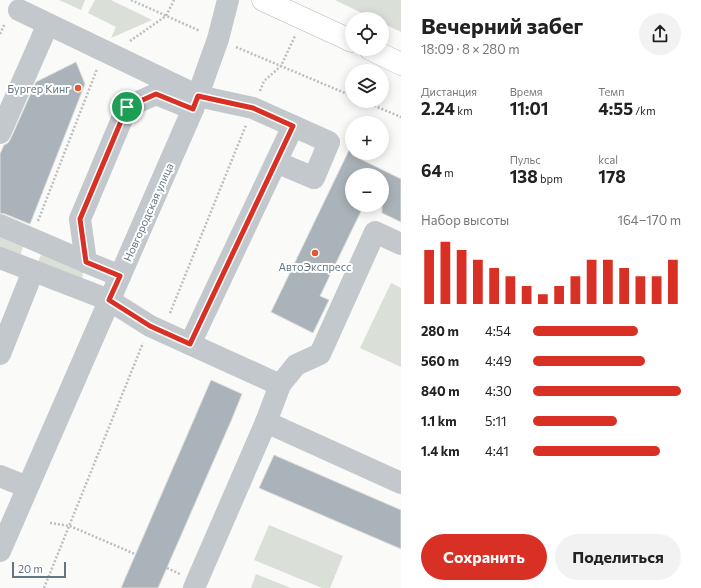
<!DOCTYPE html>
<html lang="ru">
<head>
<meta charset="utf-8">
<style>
  :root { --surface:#fff; --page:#f2f2f2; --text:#222; --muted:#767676; --accent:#d93025 }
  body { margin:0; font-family:Commissioner,sans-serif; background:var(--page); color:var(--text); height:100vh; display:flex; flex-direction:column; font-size:15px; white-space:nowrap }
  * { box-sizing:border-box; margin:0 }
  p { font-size:13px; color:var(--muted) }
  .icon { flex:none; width:22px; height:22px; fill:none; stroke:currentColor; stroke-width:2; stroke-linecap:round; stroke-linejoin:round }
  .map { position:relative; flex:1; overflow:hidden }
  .drawer { display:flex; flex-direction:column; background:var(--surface); width:300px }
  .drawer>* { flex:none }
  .tools { position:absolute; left:345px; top:12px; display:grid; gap:8px }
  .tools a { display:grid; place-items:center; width:44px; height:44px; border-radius:50%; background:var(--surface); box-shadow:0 2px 10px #0003; font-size:20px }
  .scale { position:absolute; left:12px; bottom:10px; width:54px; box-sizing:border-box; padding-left:4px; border:2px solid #657683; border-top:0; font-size:11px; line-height:14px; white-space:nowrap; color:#657683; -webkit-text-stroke:3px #fff; paint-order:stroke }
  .pin { position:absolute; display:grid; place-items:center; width:34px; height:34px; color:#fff; margin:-17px; border:2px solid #fff; border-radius:50%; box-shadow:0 1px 4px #0007 }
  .round { display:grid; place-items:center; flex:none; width:42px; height:42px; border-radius:21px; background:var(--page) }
  .head { display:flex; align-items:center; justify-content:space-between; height:68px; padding:0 20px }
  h1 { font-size:22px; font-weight:700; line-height:30px }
  .stats { display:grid; grid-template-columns:repeat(3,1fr); gap:6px; height:68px; padding:4px 20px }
  .stats div { display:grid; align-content:center }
  .stats b { font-size:17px; font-weight:700 }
  .stats small { font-size:11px; font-weight:400 }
  .stats p { font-size:11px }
  .chart { height:112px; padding:8px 20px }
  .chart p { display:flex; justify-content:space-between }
  .chart svg { width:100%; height:72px; margin-top:4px; stroke:var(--accent); stroke-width:6 }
  .cta { display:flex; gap:8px; margin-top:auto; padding:8px 20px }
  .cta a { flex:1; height:46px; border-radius:24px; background:var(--accent); color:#fff; font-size:16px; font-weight:700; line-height:46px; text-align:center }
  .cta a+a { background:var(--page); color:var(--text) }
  ul { padding:0 20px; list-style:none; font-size:13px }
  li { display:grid; grid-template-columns:64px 48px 1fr; align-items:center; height:30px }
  li i { height:10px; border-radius:5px; background:var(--accent) }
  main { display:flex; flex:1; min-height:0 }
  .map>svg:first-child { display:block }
</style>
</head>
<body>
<main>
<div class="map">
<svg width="401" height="588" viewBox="0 0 401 588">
  <rect width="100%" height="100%" fill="#fafaf8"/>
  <!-- green -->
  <g fill="#dadfd7">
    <polygon points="59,0 85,0 81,10"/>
    <polygon points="95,0 111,0 152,20 111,38 116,27 88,13"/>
    <polygon points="335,0 401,0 401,32 382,23 382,19 374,19"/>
    <polygon points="0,234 24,244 19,259 0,251"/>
    <polygon points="42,252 82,269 83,273 82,279 37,265"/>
    <polygon points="391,283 401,288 401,367 360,348"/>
    <polygon points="269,525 343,556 330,588 322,588 254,560"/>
    <polygon points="256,574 291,588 251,588"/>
  </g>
  <!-- building -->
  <g fill="#aab3b9" stroke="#dcdcda">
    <polygon points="76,62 85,84 30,224 5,214 0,213 0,154 4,145 8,143 11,138 36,82"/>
    <polygon points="352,144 352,155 401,179 401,222 382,213 382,175 352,175 352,205 364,205 320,296 329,300 313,333 271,312"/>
    <polygon points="211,380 242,394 231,421 158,588 121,588"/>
    <polygon points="274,455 401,510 401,549 259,488"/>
  </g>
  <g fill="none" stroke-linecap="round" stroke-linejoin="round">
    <defs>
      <g id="major">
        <polyline points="263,0 352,41"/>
        <polyline points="370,49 401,64"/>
      </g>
    </defs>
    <!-- major casing -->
    <use href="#major" stroke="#b5babe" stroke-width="23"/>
    <!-- path -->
    <g stroke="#bbbfc2" stroke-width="2.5" stroke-dasharray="2 2" stroke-linecap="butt">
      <polyline points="131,0 200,31"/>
      <polyline points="0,34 5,23"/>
      <polyline points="130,41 166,16 174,0"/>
      <polyline points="236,47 352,96"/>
      <polyline points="260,91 264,81 281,66 295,36"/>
      <polyline points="363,101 401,117"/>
      <polyline points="38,221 97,69"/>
      <polyline points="170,313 246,125"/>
      <polyline points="50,523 70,526 135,554"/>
      <polyline points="167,568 180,574"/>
      <polyline points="44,588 143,343"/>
    </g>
    <!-- minor -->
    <g stroke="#c3c8cc" stroke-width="22">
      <polyline points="19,10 198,96 253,108 329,142 314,178 276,162"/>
      <polyline points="0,133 48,24"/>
      <polyline points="0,225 86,262"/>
      <polyline points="0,258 109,300 150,326 280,385"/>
      <polyline points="120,276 86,262 80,219 127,107 156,94 193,109"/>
      <polyline points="190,344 293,126"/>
      <polyline points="0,354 33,271"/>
      <polyline points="266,422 280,385 296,365 320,354 375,232 401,244"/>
      <polyline points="0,476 27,487"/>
      <polyline points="0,551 193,109 218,39 228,0"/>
      <polyline points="194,588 266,422 401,483"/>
    </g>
    <!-- major -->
    <use href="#major" stroke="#fff" stroke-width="22"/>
  </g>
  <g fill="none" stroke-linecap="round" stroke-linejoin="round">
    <defs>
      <polygon id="route" points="156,94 193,109 198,96 253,108 293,126 190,344 150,326 109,300 120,276 86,262 80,219 127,107"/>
    </defs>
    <!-- route casing -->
    <use href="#route" stroke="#fff" stroke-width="8"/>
    <!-- route -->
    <use href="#route" stroke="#d93025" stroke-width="5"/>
  </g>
  <!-- markers -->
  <g fill="#e4572e" stroke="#fff" stroke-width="1.5">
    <circle cx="78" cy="88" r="4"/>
    <circle cx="315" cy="253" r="4"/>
  </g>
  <g text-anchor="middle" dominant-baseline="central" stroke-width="4" stroke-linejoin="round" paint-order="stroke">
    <!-- poi labels -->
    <g font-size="11" fill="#657683" stroke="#fff" text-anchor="end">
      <text x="70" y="88">Бургер Кинг</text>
      <text x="315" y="266" text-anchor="middle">АвтоЭкспресс</text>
    </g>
    <!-- street labels -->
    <g font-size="11" fill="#657683" stroke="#fff">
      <text transform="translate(148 212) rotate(-66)">Новгородская улица</text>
    </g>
  </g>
</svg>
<div class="tools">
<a><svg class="icon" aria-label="locate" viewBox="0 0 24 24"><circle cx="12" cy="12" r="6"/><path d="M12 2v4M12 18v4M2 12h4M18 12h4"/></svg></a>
<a><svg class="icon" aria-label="layers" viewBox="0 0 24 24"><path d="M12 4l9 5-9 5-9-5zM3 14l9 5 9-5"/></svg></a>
<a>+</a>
<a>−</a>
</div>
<div class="scale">20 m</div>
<div class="pin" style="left:127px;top:107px;background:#1e9e55"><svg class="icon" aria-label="arrive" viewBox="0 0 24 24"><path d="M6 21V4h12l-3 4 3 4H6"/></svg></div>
</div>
<section class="drawer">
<div class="head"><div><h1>Вечерний забег</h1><p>18:09 · 8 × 280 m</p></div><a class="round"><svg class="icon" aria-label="share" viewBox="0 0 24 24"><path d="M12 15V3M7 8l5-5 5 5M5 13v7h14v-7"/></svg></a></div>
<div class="stats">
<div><p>Дистанция</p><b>2.24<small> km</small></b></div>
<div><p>Время</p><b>11:01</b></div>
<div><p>Темп</p><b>4:55<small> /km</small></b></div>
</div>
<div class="stats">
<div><b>64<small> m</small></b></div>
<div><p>Пульс</p><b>138<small> bpm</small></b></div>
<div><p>kcal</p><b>178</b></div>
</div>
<div class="chart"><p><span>Набор высоты</span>164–170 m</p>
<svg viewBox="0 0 160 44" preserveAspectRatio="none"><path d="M5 44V11M15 44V6M25 44V11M35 44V17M45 44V22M55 44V27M65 44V33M75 44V38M85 44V33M95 44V27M105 44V17M115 44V17M125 44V22M135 44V27M145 44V27M155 44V17"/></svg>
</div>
<ul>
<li><b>280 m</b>4:54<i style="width:71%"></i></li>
<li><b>560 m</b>4:49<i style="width:76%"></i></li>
<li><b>840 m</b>4:30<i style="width:100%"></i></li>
<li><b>1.1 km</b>5:11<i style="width:57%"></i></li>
<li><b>1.4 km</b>4:41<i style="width:86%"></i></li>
</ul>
<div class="cta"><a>Сохранить</a><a>Поделиться</a></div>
</section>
</main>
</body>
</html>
